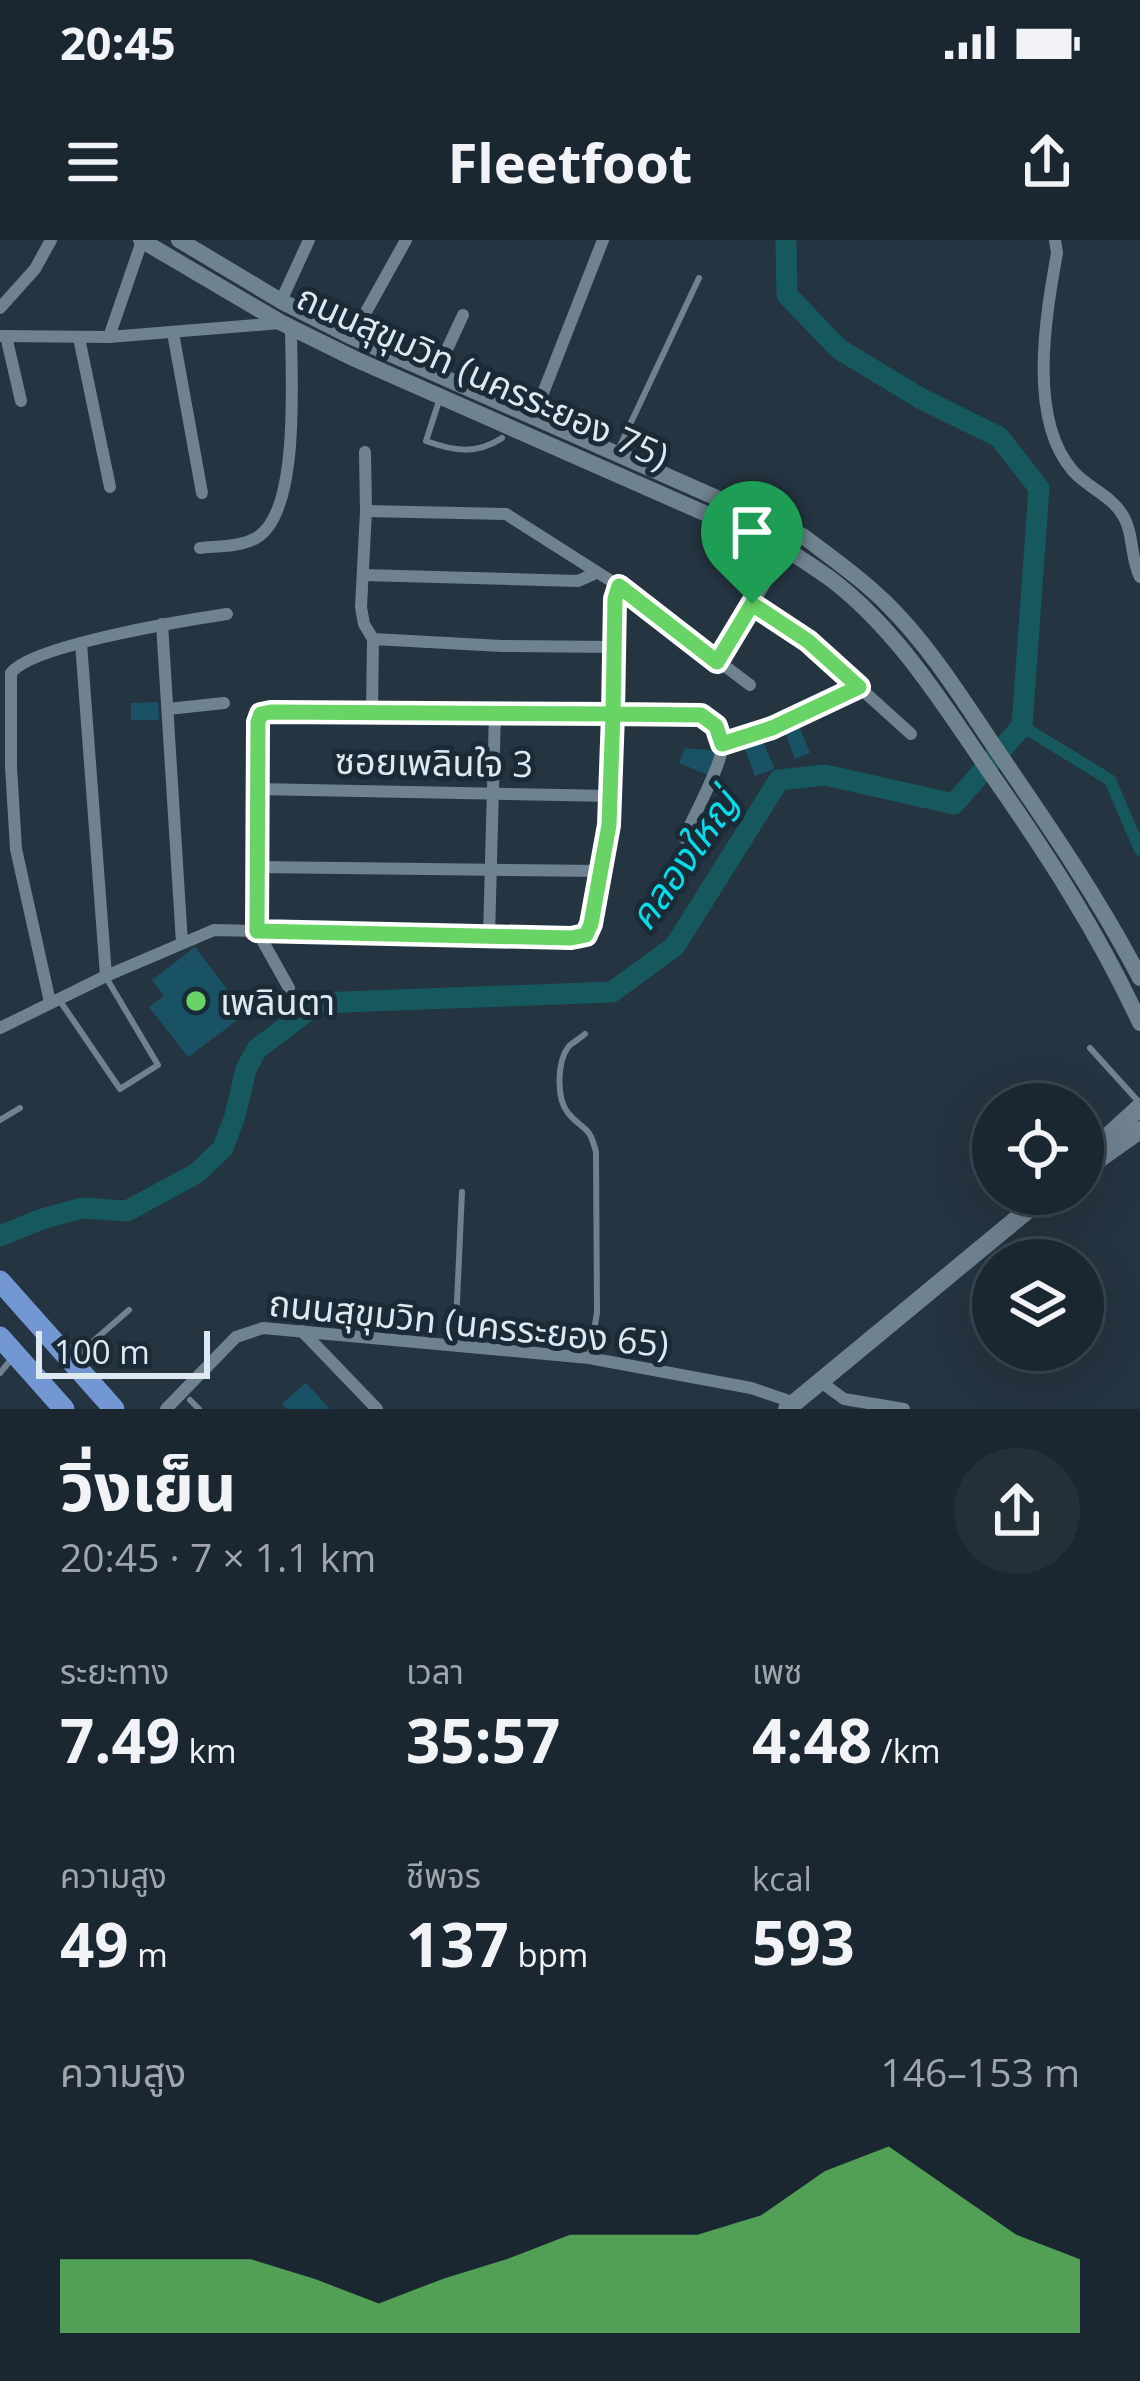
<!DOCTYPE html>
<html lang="th">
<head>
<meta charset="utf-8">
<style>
  :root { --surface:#1b2730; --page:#242f38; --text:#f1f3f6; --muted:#a0a5ab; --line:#39444c; --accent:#68d465 }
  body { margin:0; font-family:"Open Sans","Noto Sans Thai",sans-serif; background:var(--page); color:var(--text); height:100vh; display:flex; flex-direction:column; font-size:45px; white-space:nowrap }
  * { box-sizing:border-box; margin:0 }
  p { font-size:39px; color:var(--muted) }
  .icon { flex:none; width:66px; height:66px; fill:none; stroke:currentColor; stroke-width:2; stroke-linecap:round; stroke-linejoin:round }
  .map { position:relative; height:1169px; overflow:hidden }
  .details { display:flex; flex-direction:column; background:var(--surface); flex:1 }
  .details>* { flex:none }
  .fabs { position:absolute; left:972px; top:843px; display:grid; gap:24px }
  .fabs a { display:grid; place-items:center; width:132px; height:132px; border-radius:50%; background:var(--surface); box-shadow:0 12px 48px #0002,0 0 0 3px var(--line); font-size:60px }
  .scale { position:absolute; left:36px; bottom:30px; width:174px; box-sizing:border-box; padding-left:12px; border:6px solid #dee8f0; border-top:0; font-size:33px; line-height:42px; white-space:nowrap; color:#dee8f0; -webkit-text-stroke:9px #1a2a36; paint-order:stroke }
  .pin { position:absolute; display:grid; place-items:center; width:102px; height:102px; color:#fff; margin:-123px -51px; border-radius:50% 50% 50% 0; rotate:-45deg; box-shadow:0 0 12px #0007 }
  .pin .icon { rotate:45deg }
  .round { display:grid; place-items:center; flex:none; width:126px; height:126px; border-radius:63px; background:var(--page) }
  .overview { display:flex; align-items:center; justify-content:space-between; height:204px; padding:0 60px }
  h1 { font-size:66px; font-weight:700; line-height:90px }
  .metrics { display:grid; grid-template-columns:repeat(3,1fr); gap:18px; height:204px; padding:12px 60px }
  .metrics div { display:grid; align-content:center }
  .metrics b { font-size:60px; font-weight:700 }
  .metrics small { font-size:33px; font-weight:400 }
  .metrics p { font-size:33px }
  .chart { height:336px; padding:24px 60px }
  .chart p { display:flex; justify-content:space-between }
  .chart svg { width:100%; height:216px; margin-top:12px; fill:var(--accent); opacity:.7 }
  .status { display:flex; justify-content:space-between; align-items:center; height:84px; padding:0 60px; background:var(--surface); direction:ltr }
  .status svg { height:33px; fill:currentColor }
  header { display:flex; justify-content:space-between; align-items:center; height:156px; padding:0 60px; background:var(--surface); font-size:54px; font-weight:700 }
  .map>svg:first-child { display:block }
</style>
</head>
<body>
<div class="status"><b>20:45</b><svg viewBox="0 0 49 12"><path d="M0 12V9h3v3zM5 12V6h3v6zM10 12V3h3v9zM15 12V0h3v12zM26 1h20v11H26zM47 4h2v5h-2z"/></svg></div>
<header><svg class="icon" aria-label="menu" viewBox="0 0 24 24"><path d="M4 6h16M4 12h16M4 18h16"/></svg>Fleetfoot<svg class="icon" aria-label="share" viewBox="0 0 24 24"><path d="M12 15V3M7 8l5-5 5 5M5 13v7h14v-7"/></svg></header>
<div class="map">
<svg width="1140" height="1169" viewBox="0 0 1140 1169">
  <rect width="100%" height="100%" fill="#243440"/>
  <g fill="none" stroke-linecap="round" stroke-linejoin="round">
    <!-- canal -->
    <polyline stroke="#15595e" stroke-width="12" points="1022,486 1110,540 1140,610"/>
    <!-- river -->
    <polyline stroke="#15595e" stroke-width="21" points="0,996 42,979 82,968 127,971 197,933 223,908 235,876 246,829 257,809 318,763 612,752 675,706 779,540 825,535 954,564 1022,486 1039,248 999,197 920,158 839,109 787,55 786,0"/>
  </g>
  <!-- building -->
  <g fill="#185264">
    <polygon points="158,462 159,480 131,480 131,463"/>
    <polygon points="797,481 810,513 795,519 783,487"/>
    <polygon points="759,493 775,529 755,536 741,499"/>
    <polygon points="685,508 719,511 708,535 679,523"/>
    <polygon points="195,707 246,774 188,817 149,767 164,756 152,740"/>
    <polygon points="306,1143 330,1169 287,1169 282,1164"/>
  </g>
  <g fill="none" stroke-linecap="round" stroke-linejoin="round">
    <!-- service -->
    <g stroke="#6f8290" stroke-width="6">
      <path d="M 439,161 L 426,201 C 454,211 476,215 502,198"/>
      <polyline points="618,210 699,38"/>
      <polyline points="58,758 120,849 158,825 107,739"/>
      <path d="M 585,794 C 583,796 571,804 569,806 C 557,821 556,858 568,873 C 584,892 589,884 596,912 L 597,1073 L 589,1118"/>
      <polyline points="1090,808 1138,861"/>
      <polyline points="0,880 20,868"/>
      <polyline points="455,1106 462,952"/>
      <polyline points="74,1118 129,1070"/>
      <polyline points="0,1133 13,1117"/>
      <polyline points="190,1160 199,1169"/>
    </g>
    <!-- minor -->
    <g stroke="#6f8290" stroke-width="12">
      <path d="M 1055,0 L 1057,13 C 1046,75 1027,179 1073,231 C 1087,247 1111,256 1122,274 C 1134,292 1130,318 1140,337"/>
      <polyline points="281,61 309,0"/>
      <polyline points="0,68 35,29 51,0"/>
      <polyline points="173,93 202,253"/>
      <polyline points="0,96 109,97 281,83"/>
      <polyline points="6,96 21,161"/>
      <polyline points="109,97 142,1"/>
      <polyline points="352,97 406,0"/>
      <polyline points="79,98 110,247"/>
      <polyline points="436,133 463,75"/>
      <polyline points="534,176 603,0"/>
      <polyline points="365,212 366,271 361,367 364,384 373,399 372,472"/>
      <polyline points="366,271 506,274 619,346 750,445"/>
      <path d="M 200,308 C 217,306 241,307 256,298 C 301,273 291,134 291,87"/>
      <polyline points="363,335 578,341 596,333"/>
      <polyline points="752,364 808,401 911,494"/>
      <polyline points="162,384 182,703"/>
      <polyline points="373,399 502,406 615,407"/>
      <polyline points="81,403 106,736"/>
      <polyline points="717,422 786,309"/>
      <polyline points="168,469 224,463"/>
      <polyline points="722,504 772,488 859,447"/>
      <polyline points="257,549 611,556"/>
      <polyline points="256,627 601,631"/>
      <polyline points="489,696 495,473"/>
      <path d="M 289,748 L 257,691 L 258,482 L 261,474 L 266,472 L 701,475 C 714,481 721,491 722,506 C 723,523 692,579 684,598"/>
      <path d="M 50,762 L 16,609 L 11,527 L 11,433 C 32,405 187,380 227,374"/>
      <polyline points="0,788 106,736 214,690 571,698 586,695 591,684 609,585 615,359 619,346"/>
      <polyline points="302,1091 377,1169"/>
      <polyline points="821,1142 844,1159 904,1169"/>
      <polyline points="166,1169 236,1097 263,1088 589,1118 751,1148 795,1163"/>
    </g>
    <!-- tertiary -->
    <g stroke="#6f8290" stroke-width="16">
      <path d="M 141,0 L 282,83 L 355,119 L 786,309 C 801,319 817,329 832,340 C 900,392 946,469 994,538 C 1049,617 1100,696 1140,783"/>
      <path d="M 179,0 L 281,61 L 352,97 L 803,296 C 832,318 862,339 888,365 C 932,409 964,462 998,512 C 1048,585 1099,659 1140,738"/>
    </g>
    <!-- secondary -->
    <g stroke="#6f8290" stroke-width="18">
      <polyline points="1083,919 1140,867"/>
      <polyline points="1085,929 1140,890"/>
      <polyline points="787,1169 1047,954"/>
    </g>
    <!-- primary -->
    <g stroke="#7297d2" stroke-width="21">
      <polyline points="0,1041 114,1169"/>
      <polyline points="0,1097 64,1169"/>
    </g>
  </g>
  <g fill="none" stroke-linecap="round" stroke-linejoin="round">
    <defs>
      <polyline id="route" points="752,364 717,422 619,346 615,359 613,474 271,472 261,474 258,482 257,691 571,698 586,695 591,684 609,585 613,474 701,475 716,486 722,504 772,488 859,447 808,401 752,364"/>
    </defs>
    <!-- route casing -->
    <use href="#route" stroke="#fff" stroke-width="24"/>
    <!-- route -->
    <use href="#route" stroke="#68d465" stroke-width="15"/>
  </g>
  <!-- markers -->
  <circle fill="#68d465" stroke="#1a2a36" stroke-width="4.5" cx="196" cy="761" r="12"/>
  <g text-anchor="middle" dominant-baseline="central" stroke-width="10" stroke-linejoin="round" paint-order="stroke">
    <!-- street labels -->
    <g font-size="36" fill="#dee8f0" stroke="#1a2a36">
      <text transform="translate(483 136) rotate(24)">ถนนสุขุมวิท (นครระยอง 75)</text>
      <text transform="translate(434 522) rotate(1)">ซอยเพลินใจ 3</text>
      <text transform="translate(469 1083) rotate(6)">ถนนสุขุมวิท (นครระยอง 65)</text>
    </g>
    <!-- poi labels -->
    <g font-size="36" fill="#dee8f0" stroke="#1a2a36" text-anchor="start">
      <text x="220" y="761">เพลินตา</text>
    </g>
    <!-- water labels -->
    <g font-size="39" font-style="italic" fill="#08dce9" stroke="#1a2a36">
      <text transform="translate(682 619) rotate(-55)">คลองใหญ่</text>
    </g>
  </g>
</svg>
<div class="fabs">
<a><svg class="icon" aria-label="locate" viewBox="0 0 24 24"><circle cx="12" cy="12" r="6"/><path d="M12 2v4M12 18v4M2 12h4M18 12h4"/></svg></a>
<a><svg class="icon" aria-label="layers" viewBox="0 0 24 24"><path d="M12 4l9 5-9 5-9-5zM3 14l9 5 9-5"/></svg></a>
</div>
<div class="scale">100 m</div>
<div class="pin" style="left:752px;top:364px;background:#1e9e55"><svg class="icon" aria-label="arrive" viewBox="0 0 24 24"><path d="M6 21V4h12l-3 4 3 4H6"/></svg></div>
</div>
<section class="details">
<div class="overview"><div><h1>วิ่งเย็น</h1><p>20:45 · 7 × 1.1 km</p></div><a class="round"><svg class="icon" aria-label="share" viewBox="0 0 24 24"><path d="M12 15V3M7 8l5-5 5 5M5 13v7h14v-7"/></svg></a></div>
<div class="metrics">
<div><p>ระยะทาง</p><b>7.49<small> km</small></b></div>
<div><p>เวลา</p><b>35:57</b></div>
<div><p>เพซ</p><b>4:48<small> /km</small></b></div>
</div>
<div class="metrics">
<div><p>ความสูง</p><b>49<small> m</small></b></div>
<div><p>ชีพจร</p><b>137<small> bpm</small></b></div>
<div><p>kcal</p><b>593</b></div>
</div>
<div class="chart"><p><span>ความสูง</span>146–153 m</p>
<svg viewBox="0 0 160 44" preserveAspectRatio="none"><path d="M0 44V29L10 29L20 29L30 29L40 33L50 38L60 33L70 29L80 24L90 24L100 24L110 20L120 11L130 6L140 15L150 24L160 29V44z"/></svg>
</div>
</section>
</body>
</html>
